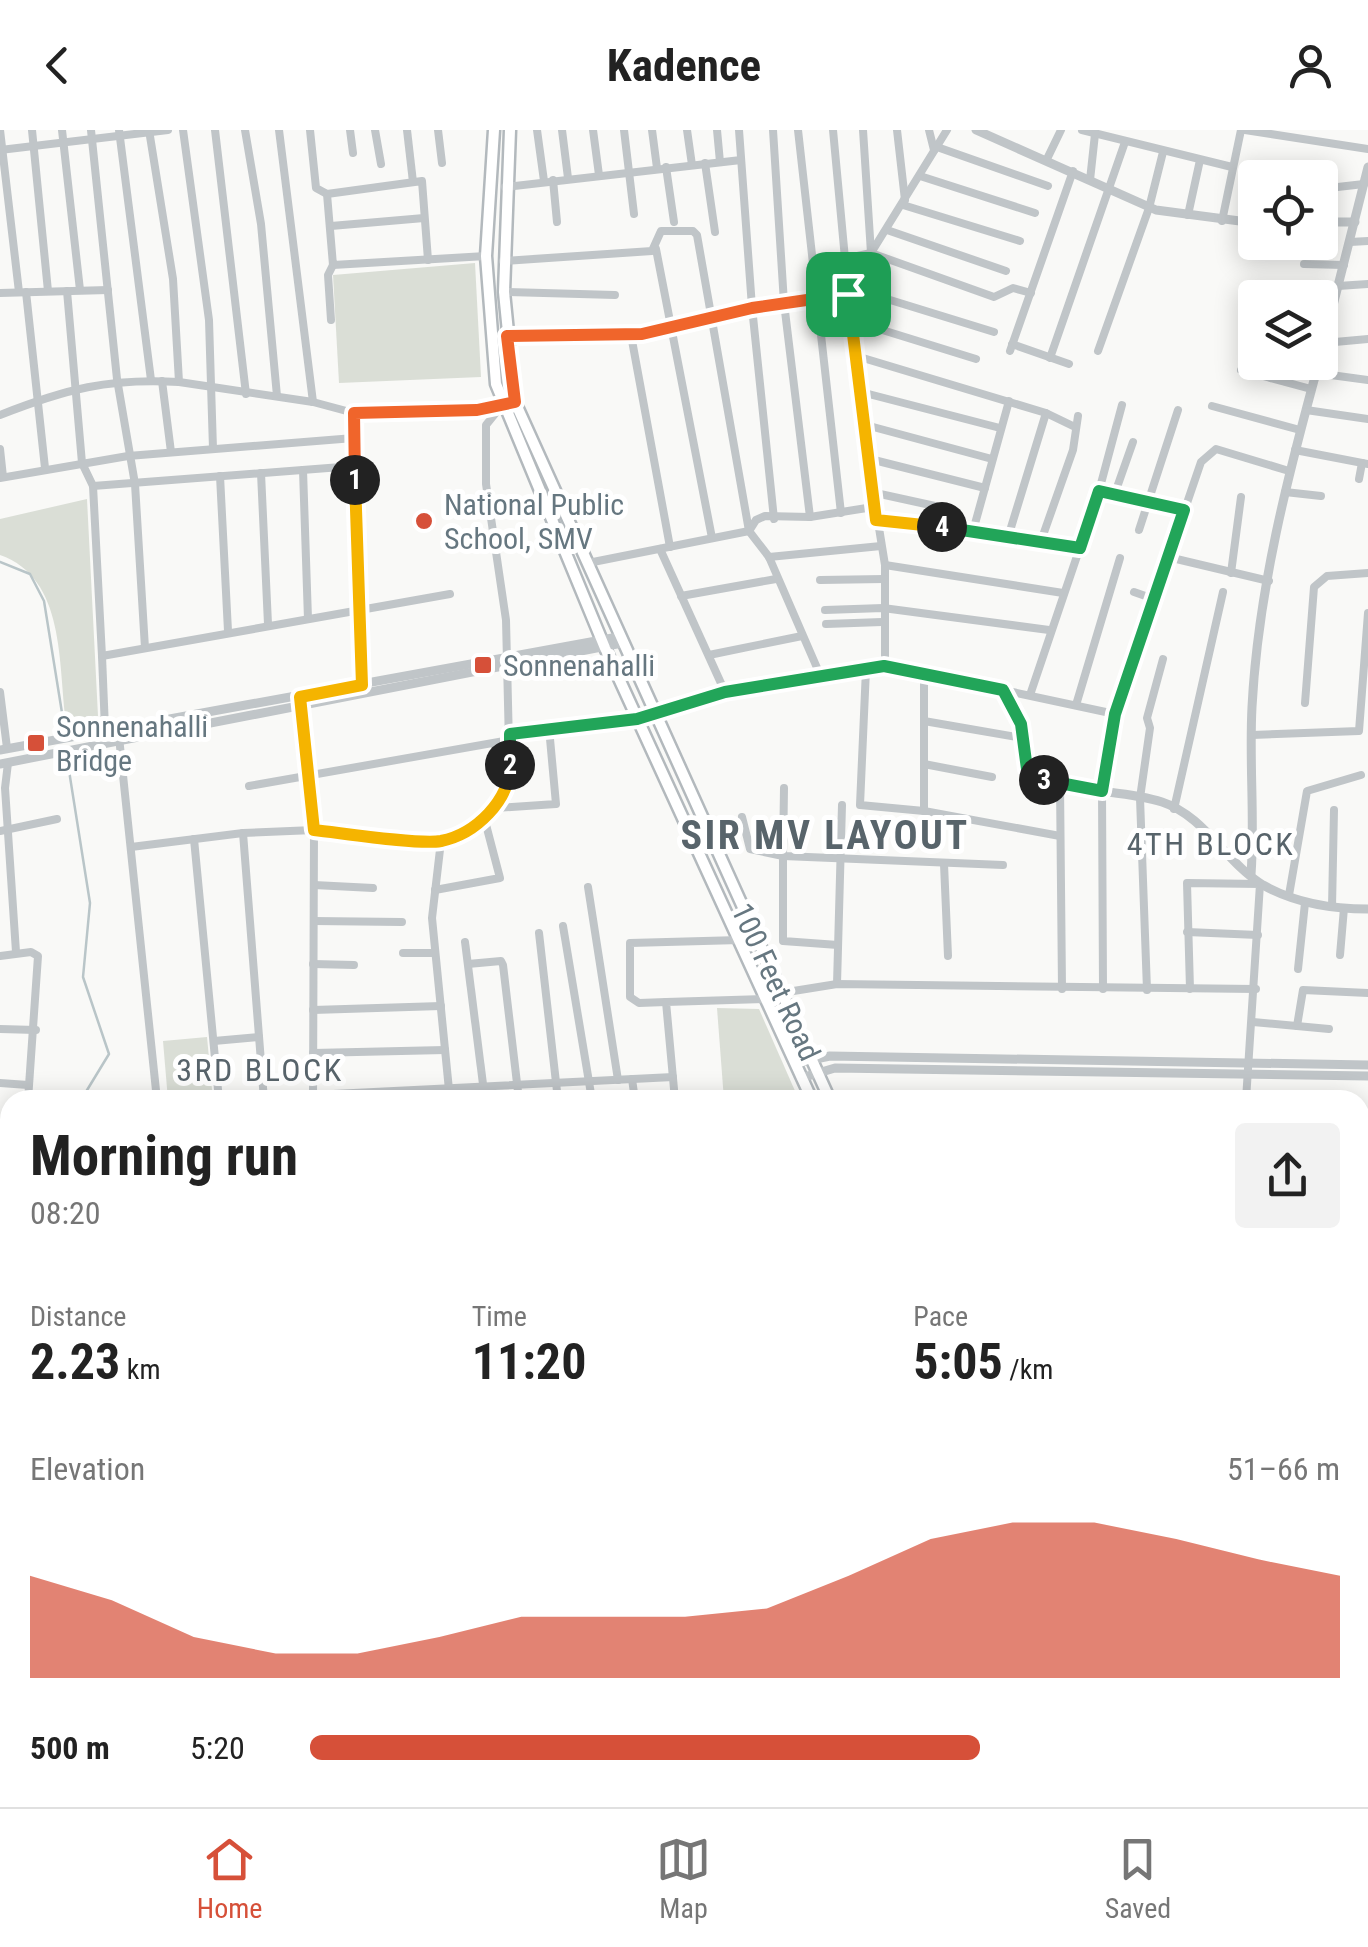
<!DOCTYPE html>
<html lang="en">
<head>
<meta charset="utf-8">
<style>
  :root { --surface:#fff; --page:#f2f2f2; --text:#222; --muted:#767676; --line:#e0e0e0; --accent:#d65039 }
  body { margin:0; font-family:"Roboto Condensed",sans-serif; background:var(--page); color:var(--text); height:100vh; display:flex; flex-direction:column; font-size:38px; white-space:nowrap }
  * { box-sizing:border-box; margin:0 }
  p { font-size:32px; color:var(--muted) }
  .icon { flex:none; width:55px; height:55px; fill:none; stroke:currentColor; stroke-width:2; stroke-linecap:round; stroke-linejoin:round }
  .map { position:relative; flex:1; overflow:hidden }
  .drawer { position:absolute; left:0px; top:960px; width:1370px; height:718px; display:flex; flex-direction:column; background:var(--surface); border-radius:30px 30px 0 0; box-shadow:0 5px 25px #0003 }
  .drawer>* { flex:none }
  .tools { position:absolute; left:1238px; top:30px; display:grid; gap:20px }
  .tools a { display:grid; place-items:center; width:100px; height:100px; border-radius:10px; background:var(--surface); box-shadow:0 5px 25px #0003; font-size:50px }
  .pin { position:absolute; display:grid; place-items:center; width:85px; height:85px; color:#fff; margin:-42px; border-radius:20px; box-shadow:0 5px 15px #0006 }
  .km { position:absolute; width:50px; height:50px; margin:-25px; border-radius:50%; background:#222; color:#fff; font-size:28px; line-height:50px; text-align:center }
  .round { display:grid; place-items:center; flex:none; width:105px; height:105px; border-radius:10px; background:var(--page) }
  .summary { display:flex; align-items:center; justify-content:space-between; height:170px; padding:0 30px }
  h1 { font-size:55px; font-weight:700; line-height:75px }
  .figures { display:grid; grid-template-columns:repeat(3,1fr); gap:15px; height:170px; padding:10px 30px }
  .figures div { display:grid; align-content:center }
  .figures b { font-size:50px; font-weight:700 }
  .figures small { font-size:28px; font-weight:400 }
  .figures p { font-size:28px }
  .chart { height:280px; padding:20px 30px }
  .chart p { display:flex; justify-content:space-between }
  .chart svg { width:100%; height:180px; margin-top:10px; fill:var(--accent); opacity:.7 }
  ul { padding:0 30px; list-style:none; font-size:32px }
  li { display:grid; grid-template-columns:160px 120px 1fr; align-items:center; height:75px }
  li i { height:25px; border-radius:12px; background:var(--accent) }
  header { display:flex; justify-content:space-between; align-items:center; height:130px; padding:0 30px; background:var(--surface); font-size:45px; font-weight:700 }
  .dock { display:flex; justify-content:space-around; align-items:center; height:140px; border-top:2px solid var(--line); background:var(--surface); font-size:28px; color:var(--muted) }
  .dock a { display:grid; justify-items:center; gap:5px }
  .dock .on { color:var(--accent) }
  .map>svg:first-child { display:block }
</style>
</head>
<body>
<header><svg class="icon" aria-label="back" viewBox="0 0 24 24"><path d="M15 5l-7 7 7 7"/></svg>Kadence<svg class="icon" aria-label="person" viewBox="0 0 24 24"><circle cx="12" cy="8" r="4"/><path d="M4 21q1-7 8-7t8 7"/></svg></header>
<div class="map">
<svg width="1368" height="1677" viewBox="0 0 1368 1677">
  <rect width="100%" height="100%" fill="#f9f9f7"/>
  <!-- green -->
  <g fill="#daded6">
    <polygon points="475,133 481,247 339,253 333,145"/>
    <path d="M 87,369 L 98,586 L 66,592 C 58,534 66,448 0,425 L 0,389 Z"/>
    <polygon points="717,878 759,879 799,970 724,970"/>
    <polygon points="207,907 213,970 168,970 163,911"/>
    <polygon points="109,1668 223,1668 231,1677 108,1677"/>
  </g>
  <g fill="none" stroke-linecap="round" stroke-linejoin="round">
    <!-- stream -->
    <g stroke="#b9c5c8" stroke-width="2.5">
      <polyline points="0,432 30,444 44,471 63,589"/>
      <polyline points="67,628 90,773 83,847 109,924 81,970"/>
    </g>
    <defs>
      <g id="secondary">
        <polyline points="494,0 486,126 496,254 605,518 812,970"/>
        <polyline points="510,0 504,162 515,272 830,970"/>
        <polyline points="1122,1668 1122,1677"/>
        <polyline points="1138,1668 1138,1677"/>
      </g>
    </defs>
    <!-- secondary casing -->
    <use href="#secondary" stroke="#b3b9bd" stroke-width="15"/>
    <!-- minor -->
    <g stroke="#c0c5c8" stroke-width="8">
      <polyline points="0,0 19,162"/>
      <polyline points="32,0 48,161"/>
      <polyline points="62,0 80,160"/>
      <polyline points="91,0 117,249 135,354 145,518"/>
      <polyline points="119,0 151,250"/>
      <polyline points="149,0 173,149 179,252 313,272 354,283 477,280 502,275"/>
      <polyline points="183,0 209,190 213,319"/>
      <polyline points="215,0 246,264"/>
      <polyline points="245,0 261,94 277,266"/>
      <polyline points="279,0 313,272"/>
      <polyline points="310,0 316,58 327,64 333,135 486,126"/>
      <polyline points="350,0 353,23"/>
      <polyline points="375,0 381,34"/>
      <polyline points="407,0 413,52"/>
      <polyline points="438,0 442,33"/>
      <polyline points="537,0 544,51"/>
      <polyline points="562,0 568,48"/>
      <polyline points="593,0 599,45"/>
      <polyline points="624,0 634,84"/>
      <polyline points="652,0 657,38"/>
      <polyline points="687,0 692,35"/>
      <polyline points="717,0 720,32"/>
      <polyline points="739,0 752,177 774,389"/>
      <polyline points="773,0 784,173 810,387"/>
      <polyline points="798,0 841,383"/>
      <polyline points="833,0 858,268 885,435 885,536"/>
      <polyline points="863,0 871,123 994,167 1013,158 1031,163"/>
      <polyline points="897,0 905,70"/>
      <polyline points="929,0 934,20"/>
      <polyline points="1082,0 1232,37"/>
      <polyline points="1245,0 1368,19"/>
      <polyline points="937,17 1048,56"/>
      <polyline points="0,20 168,0"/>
      <polyline points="1047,29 1061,0"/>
      <polyline points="705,33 715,102"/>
      <polyline points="666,37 674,92"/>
      <polyline points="920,46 1035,83"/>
      <polyline points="553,50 557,92"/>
      <polyline points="1090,50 1095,4"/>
      <polyline points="505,57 741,30"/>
      <polyline points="1320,59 1364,54"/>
      <polyline points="327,64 422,51 428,130"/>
      <polyline points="903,75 1020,111"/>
      <polyline points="1188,85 1200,30"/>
      <polyline points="1222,91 1241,0"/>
      <polyline points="331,96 424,88"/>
      <polyline points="887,100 1006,141"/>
      <polyline points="1350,112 1368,111"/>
      <polyline points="656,119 712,408"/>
      <polyline points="844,129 871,123 947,0"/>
      <polyline points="503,131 652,121 661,101 693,101 697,105 749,401 769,427 821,547"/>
      <polyline points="1304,134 1344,135"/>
      <polyline points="1338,156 1368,154"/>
      <polyline points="848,157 994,202"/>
      <polyline points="67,161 82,333 93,356"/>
      <polyline points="26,162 45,338"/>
      <polyline points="504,162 615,165"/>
      <polyline points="0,163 108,160"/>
      <polyline points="1266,167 1267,168"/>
      <polyline points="331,190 328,145 333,135"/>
      <polyline points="850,190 976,229"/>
      <polyline points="1249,200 1255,217"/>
      <polyline points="631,205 670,417"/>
      <polyline points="507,206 643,203 752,177 848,164"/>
      <polyline points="1324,213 1368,209"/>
      <polyline points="1012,214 1069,234"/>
      <polyline points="1010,221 1073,41"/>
      <polyline points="1098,221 1149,78 1163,22"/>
      <polyline points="853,225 1046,283 1075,297"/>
      <polyline points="1050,228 1125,12"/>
      <polyline points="1264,232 1271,248"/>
      <polyline points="1241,240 1311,259"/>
      <polyline points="1316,243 1368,250"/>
      <polyline points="162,251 171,322"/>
      <polyline points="857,261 1000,298"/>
      <polyline points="1212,276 1300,300"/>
      <polyline points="1306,280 1368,289"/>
      <polyline points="354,283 362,555"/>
      <path d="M 0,285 C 66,259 108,248 179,252"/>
      <polyline points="862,294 992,329"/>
      <polyline points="0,319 3,347"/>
      <polyline points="1295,320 1368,334"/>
      <polyline points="866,328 985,358"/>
      <polyline points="354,336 93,356 102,526 450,464"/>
      <polyline points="303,340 308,489"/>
      <polyline points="261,343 268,494"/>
      <polyline points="220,346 228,501"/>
      <polyline points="0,348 128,326 354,308"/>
      <polyline points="1359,349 1362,333"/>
      <polyline points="1099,361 1184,380"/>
      <polyline points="871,362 935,376"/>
      <polyline points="1285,362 1321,366"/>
      <polyline points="1115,363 1133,312"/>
      <polyline points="876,390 1009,404 1080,418"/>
      <polyline points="1139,400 1178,280"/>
      <polyline points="973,401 1009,271"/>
      <polyline points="1009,404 1046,283"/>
      <polyline points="1041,411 1073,320 1078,286"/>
      <polyline points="660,419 725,562"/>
      <polyline points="769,427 881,416"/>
      <polyline points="1168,427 1269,451"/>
      <polyline points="588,433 749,401 756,390 765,386 810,387 873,377"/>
      <polyline points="885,435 1063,463"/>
      <polyline points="1231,443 1241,367"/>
      <polyline points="820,450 884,449"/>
      <polyline points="1134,462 1154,469"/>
      <polyline points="681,466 776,449"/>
      <polyline points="825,480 883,478 1049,500"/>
      <polyline points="826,494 882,492"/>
      <polyline points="709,525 802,506"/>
      <polyline points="102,526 105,599"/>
      <polyline points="866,539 860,675 924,681 1060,706"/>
      <polyline points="1003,560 1115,584 1201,332 1216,319 1289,341"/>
      <polyline points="0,562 7,618"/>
      <polyline points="1030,565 1099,361 1122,275"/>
      <polyline points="1305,573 1314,457 1327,446 1368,443"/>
      <polyline points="1076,575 1120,428"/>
      <polyline points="924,591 1022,608"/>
      <polyline points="510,604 637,589"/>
      <polyline points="1252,605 1359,601 1368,483"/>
      <polyline points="119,607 157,970"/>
      <polyline points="8,633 5,658 16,822"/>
      <polyline points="924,634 992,647"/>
      <polyline points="1060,653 1062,859"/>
      <polyline points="249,656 510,610"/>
      <polyline points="784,658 783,726 1003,735"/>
      <polyline points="495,678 556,674 549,598"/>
      <polyline points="1174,679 1223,462"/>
      <polyline points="924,681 924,544"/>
      <polyline points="742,687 750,719 783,726 783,811 838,815"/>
      <polyline points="0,701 57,689"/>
      <polyline points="243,703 264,970"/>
      <polyline points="194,709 219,970"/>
      <polyline points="441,711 432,788 450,970"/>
      <polyline points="131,717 243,703 314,700 300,571"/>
      <polyline points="944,734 948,826"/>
      <polyline points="314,755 373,758"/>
      <polyline points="588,757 618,950"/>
      <polyline points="435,760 500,748 484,687"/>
      <polyline points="1289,765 1307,661 1361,645"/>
      <polyline points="1332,777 1334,680"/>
      <polyline points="314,791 402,792"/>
      <polyline points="563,796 592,970"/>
      <polyline points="1187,802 1258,805"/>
      <polyline points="539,803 558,970"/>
      <polyline points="465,812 485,970"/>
      <polyline points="403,823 435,823"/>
      <polyline points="1340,825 1344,778"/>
      <polyline points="0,826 31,822 38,826 28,970"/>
      <polyline points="313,834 354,835"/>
      <polyline points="468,834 501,831 503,835 519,970"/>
      <polyline points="1298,839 1305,773"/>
      <polyline points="837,854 842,675"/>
      <polyline points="1103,859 1102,661 1115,584"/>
      <polyline points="1190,859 1187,753 1260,754 1246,970"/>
      <polyline points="1147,860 1140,668 1150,598 1147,588 1163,529"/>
      <polyline points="781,863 837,854 1256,859"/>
      <polyline points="666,872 639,873 630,867 630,813 740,810"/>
      <polyline points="313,880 441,876"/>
      <polyline points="1253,892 1329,899"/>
      <polyline points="1297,896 1303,860 1368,863"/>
      <polyline points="0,899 36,900"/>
      <polyline points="214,911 259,907"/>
      <polyline points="313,923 445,920"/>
      <polyline points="632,949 635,970"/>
      <polyline points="0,953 28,955"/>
      <polyline points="313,965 673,947"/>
      <polyline points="313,970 314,700 441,711 495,678 510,656 506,490 486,354 486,295 503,274"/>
      <polyline points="675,970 666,872 767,869"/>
      <polyline points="0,998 10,999"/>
      <polyline points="1360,1018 1368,1019"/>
      <polyline points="0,1051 10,1052"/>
      <polyline points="0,1183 10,1137"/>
      <polyline points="1360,1266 1368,1266"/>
      <polyline points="0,1330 10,1330"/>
      <polyline points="1360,1554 1368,1554"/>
      <polyline points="1360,1599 1368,1595"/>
      <polyline points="0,1645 10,1646"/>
      <polyline points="1360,1651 1368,1650"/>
      <polyline points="438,1668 440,1677"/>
      <polyline points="711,1668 712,1677"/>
      <polyline points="754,1668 755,1677"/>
      <polyline points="801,1668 801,1677"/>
      <polyline points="854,1668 855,1677"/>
      <polyline points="898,1668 899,1677"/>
      <polyline points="1032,1668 1032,1677"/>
      <polyline points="1074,1668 1075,1677"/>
      <polyline points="1207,1668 1208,1677"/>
      <polyline points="1256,1668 1257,1677"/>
      <polyline points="263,1670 298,1668"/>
      <polyline points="1350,1673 1368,1669"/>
      <polyline points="615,1677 615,1668"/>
      <polyline points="659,1677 659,1668"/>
      <polyline points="1304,1677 1322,1668"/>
    </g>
    <!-- tertiary -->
    <g stroke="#c0c5c8" stroke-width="9">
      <polyline points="976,0 1156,80 1255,93"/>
      <polyline points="1320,92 1355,92"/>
      <polyline points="1320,227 1368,37"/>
      <path d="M 637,589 L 725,562 L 885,536 L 1003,560 L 1021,594 L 1027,639 C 1066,665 1118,658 1162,672 C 1205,686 1226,733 1263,755 C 1295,773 1332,779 1368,779"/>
      <polyline points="0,620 618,507"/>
      <polyline points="0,634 622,513"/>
      <path d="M 1251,745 C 1255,688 1249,633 1252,577 C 1258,460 1288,345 1319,232"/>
      <polyline points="796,933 830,926 1368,935"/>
      <polyline points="801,948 835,938 1368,946"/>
      <polyline points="1360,1331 1368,1331"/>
      <polyline points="0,1584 10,1584"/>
      <polyline points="492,1668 494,1677"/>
    </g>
    <!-- secondary -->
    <use href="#secondary" stroke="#fff" stroke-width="10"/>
  </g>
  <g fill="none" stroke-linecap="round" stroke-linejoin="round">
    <defs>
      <polyline id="split-1" points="355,350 354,283 477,280 515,272 507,206 642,204 752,178 848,164"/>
      <path id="split-2" d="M 355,350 L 362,555 L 300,567 L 314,700 C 342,703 418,715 441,711 C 476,704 510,670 510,635"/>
      <polyline id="split-3" points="510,635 510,604 637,589 725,562 884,536 1003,560 1021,594 1027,639 1044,650"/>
      <polyline id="split-4" points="942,397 1080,418 1099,361 1184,380 1115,584 1102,661 1044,650"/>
      <polyline id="split-5" points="848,164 876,390 942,397"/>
    </defs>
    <!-- split-1 casing -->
    <use href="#split-1" stroke="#fff" stroke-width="20"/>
    <!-- split-2 casing -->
    <use href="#split-2" stroke="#fff" stroke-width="20"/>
    <!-- split-3 casing -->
    <use href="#split-3" stroke="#fff" stroke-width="20"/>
    <!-- split-4 casing -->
    <use href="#split-4" stroke="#fff" stroke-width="20"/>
    <!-- split-5 casing -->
    <use href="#split-5" stroke="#fff" stroke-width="20"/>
    <!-- split-1 -->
    <use href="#split-1" stroke="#f0652b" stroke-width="12"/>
    <!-- split-2 -->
    <use href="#split-2" stroke="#f5b400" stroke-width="12"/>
    <!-- split-3 -->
    <use href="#split-3" stroke="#22a559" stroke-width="12"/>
    <!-- split-4 -->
    <use href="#split-4" stroke="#22a559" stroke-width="12"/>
    <!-- split-5 -->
    <use href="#split-5" stroke="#f5b400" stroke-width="12"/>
  </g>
  <!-- markers -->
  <g fill="#d65039" stroke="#fff" stroke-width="4">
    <circle cx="424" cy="391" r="10"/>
    <rect x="473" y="525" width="20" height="20" rx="5"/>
    <rect x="26" y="603" width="20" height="20" rx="5"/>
  </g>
  <g text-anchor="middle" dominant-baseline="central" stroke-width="10" stroke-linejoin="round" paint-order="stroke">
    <!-- poi labels -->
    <g font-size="30" fill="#667780" stroke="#fff" text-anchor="start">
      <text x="444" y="374">National Public<tspan x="444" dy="34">School, SMV</tspan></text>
      <text x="503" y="535">Sonnenahalli</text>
      <text x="56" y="596">Sonnenahalli<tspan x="56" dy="34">Bridge</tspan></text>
    </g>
    <!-- street labels -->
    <g font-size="30" fill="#667780" stroke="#fff">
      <text transform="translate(776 852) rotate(65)">100 Feet Road</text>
    </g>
    <!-- neighbourhood labels -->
    <g font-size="32" letter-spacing="2.5" fill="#58646b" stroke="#fff">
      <text x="1211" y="714">4TH BLOCK</text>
      <text x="260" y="940">3RD BLOCK</text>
    </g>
    <!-- district labels -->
    <g font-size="40" font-weight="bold" letter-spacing="2.5" fill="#58646b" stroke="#fff">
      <text x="825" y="705">SIR MV LAYOUT</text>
    </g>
  </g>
</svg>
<div class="tools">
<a><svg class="icon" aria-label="locate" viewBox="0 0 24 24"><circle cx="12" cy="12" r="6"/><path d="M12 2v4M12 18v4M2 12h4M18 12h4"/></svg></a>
<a><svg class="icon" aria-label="layers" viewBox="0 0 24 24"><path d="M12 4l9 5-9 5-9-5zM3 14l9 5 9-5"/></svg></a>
</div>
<div class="pin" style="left:848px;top:164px;background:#1e9e55"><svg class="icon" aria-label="arrive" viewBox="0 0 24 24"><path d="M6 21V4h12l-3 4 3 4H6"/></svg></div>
<b class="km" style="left:355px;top:350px">1</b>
<b class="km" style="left:510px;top:635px">2</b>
<b class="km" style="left:1044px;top:650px">3</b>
<b class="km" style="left:942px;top:397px">4</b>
<section class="drawer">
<div class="summary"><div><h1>Morning run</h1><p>08:20</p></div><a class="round"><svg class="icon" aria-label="share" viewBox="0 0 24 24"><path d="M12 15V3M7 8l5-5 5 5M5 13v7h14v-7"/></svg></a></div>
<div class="figures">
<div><p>Distance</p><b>2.23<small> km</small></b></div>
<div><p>Time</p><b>11:20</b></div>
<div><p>Pace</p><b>5:05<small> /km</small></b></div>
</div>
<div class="chart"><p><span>Elevation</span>51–66 m</p>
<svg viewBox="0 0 160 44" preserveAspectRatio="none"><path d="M0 44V19L10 25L20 34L30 38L40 38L50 34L60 29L70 29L80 29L90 27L100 19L110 10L120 6L130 6L140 10L150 15L160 19V44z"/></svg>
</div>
<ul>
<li><b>500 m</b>5:20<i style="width:65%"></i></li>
</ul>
</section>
</div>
<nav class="dock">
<a class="on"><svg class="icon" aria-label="home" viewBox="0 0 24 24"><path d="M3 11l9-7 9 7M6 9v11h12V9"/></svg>Home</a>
<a><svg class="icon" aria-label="map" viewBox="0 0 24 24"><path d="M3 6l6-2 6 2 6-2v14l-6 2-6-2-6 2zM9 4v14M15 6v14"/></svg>Map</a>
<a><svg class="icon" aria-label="saved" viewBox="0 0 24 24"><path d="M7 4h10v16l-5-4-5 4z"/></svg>Saved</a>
</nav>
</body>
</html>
